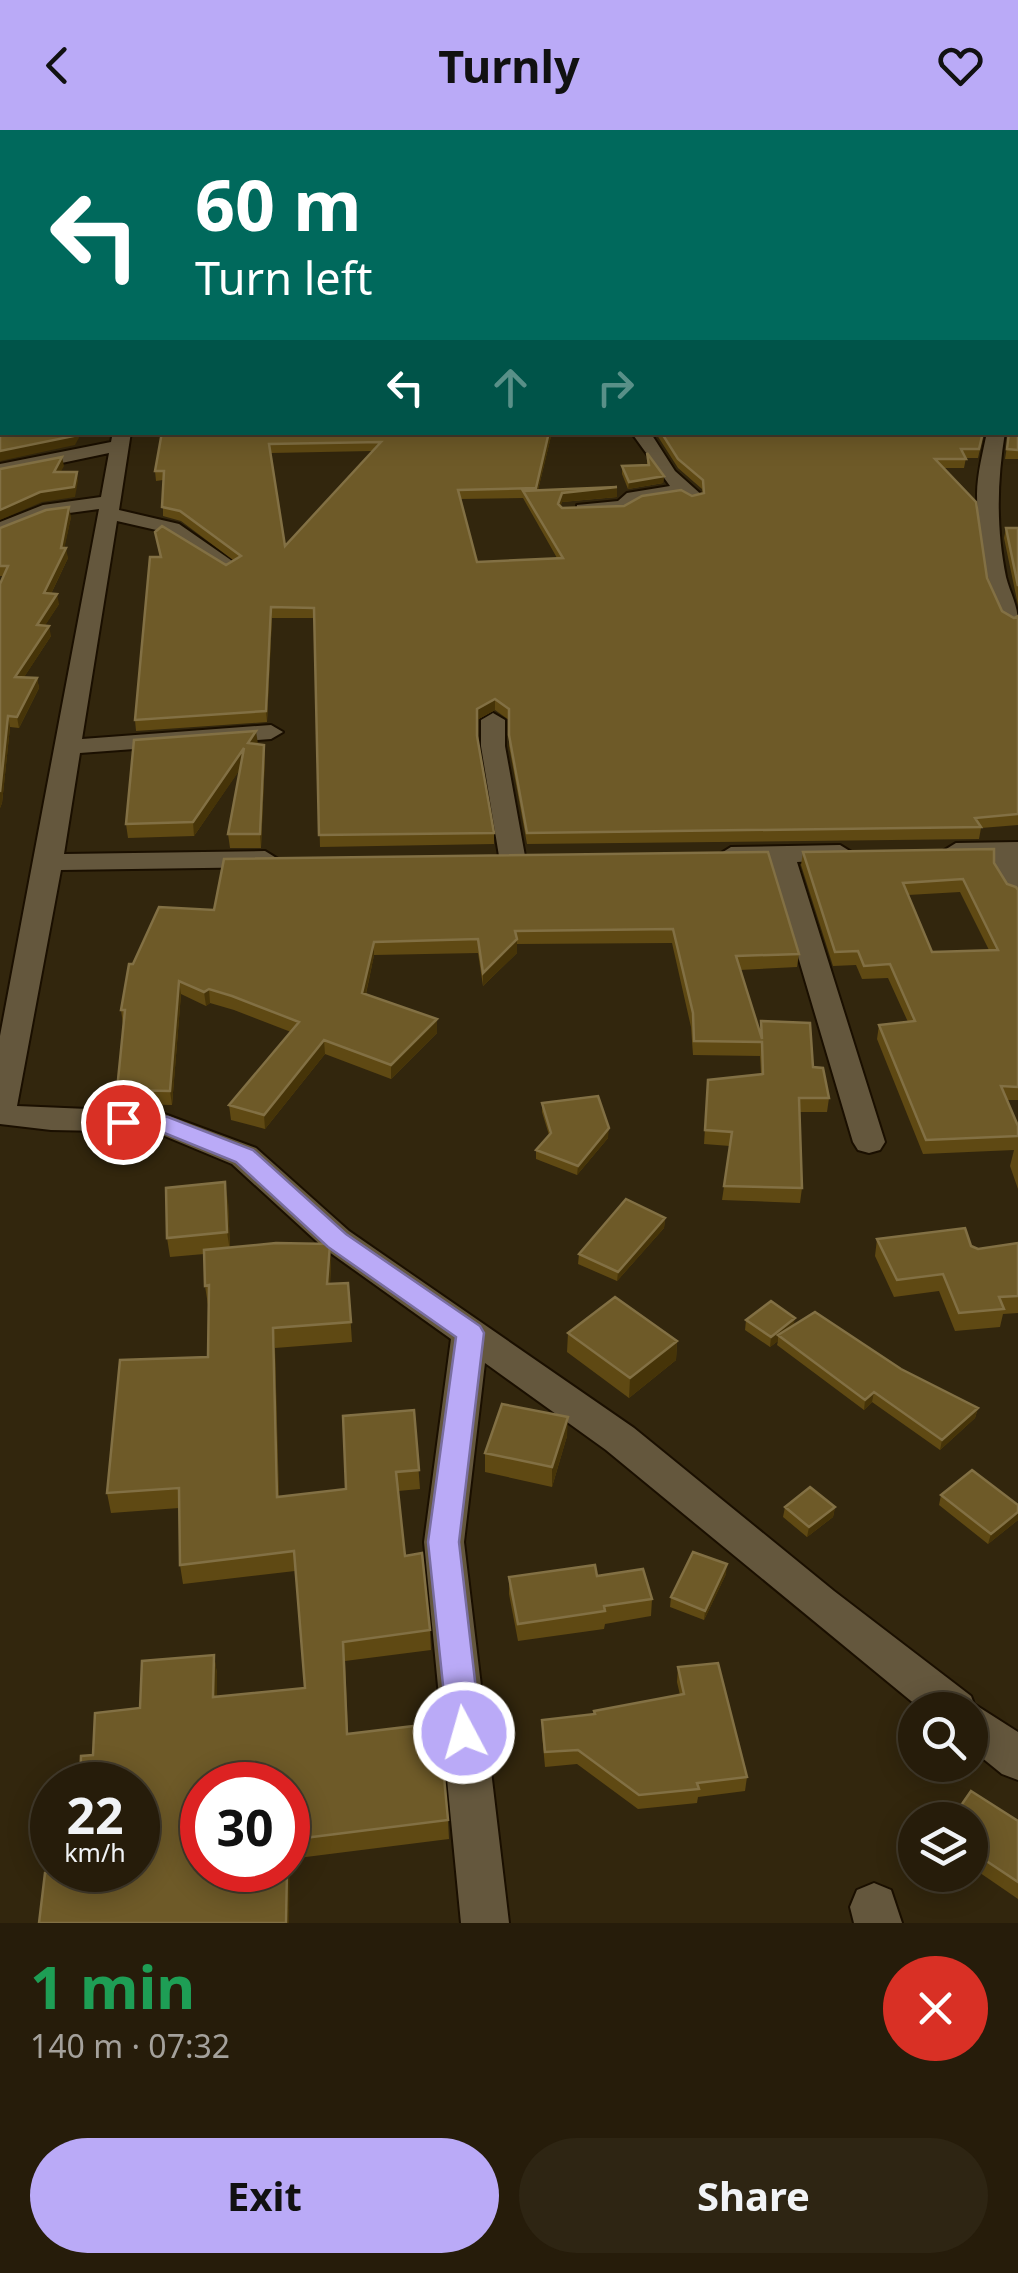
<!DOCTYPE html>
<meta charset="utf-8">
<style>
:root{--surface:#261c0a;--page:#2e2513;--text:#f1f3f6;--muted:#a4a19c;--line:#423a2b;--accent:#baaaf7}
body{margin:0;font-family:"Noto Sans",sans-serif;background:var(--page);color:var(--text);height:100vh;display:flex;flex-direction:column;font-size:38px;white-space:nowrap}
*{box-sizing:border-box;margin:0}
p{font-size:32px;color:var(--muted)}
.icon{flex:none;width:55px;height:55px;fill:none;stroke:currentColor;stroke-width:2;stroke-linecap:round;stroke-linejoin:round}
.map{position:relative;height:1793px;overflow:hidden}
.panel{display:flex;flex-direction:column;background:var(--surface);flex:1}
.panel>*{flex:none}
.guide{position:absolute;left:0px;top:0px;width:1020px;height:305px;box-shadow:0 5px 25px #0003,0 0 0 2px var(--line);background:#00695c;color:#fff;overflow:hidden}
.buttons{position:absolute;left:898px;top:1562px;display:grid;gap:20px}
.buttons a{display:grid;place-items:center;width:90px;height:90px;border-radius:50%;background:var(--surface);box-shadow:0 5px 25px #0003,0 0 0 2px var(--line);font-size:50px}
.speed{position:absolute;left:30px;top:1632px;display:flex;gap:20px;font-size:50px;font-weight:700;text-align:center}
.speed>*{display:grid;place-content:center;width:130px;height:130px;border-radius:50%;background:var(--surface);box-shadow:0 5px 25px #0003,0 0 0 2px var(--line);line-height:1}
.speed small{font-size:25px;font-weight:400}
.speed .limit{border:15px solid #d22;background:#fff;color:#111}
.pin{position:absolute;display:grid;place-items:center;width:85px;height:85px;color:#fff;margin:-42px;border:5px solid #fff;border-radius:50%;box-shadow:0 2px 10px #0007}
.me{position:absolute;width:110px;margin:-55px;rotate:354deg;stroke-linejoin:round;filter:drop-shadow(0 0 8px #0008)}
.turn{display:flex;align-items:center;gap:35px;height:210px;padding:0 30px;font-size:45px}
.turn .icon{width:130px;height:130px;stroke-width:2.5}
.turn b{display:block;font-size:70px;line-height:85px}
.lanes{display:flex;align-items:center;height:95px;padding:0 30px;background:#0003;justify-content:center;gap:50px;direction:ltr}
.lanes .off{opacity:.35}
.round{display:grid;place-items:center;flex:none;width:105px;height:105px;border-radius:52px;background:var(--page)}
.head{display:flex;align-items:center;justify-content:space-between;height:170px;padding:0 30px}
h1{font-size:60px;font-weight:700;line-height:75px;color:#1e9e55}
.primary-button{display:flex;gap:20px;margin-top:auto;padding:20px 30px}
.primary-button a{flex:1;height:115px;border-radius:60px;background:var(--accent);color:#111;font-size:40px;font-weight:700;line-height:115px;text-align:center}
.primary-button a+a{background:var(--page);color:var(--text)}
header{display:flex;justify-content:space-between;align-items:center;height:130px;padding:0 30px;background:var(--accent);color:#111;font-size:45px;font-weight:700}
.map>svg:first-child{display:block}
.lines{fill:none;stroke-linecap:round;stroke-linejoin:round}
.minor-casing{stroke:#1a0f00;stroke-width:4}
.minor{fill:#64573d;fill-rule:evenodd}
.wall{fill:#5f4913;fill-rule:evenodd}
.shaded-wall{fill:#463408}
.building{fill:#6e5a28;stroke:#827044;stroke-width:2.5;fill-rule:evenodd}
.route{fill:#baaaf7;stroke:#796ea1;stroke-width:2.5}
</style>
<header><svg class="icon" aria-label="back" viewBox="0 0 24 24"><path d="M15 5l-7 7 7 7"/></svg>Turnly<svg class="icon" aria-label="heart" viewBox="0 0 24 24"><path d="M12 20l-8-8c-3-5 5-10 8-4 3-6 11-1 8 4z"/></svg></header>
<div class="map">
<svg width="1018" height="1793" viewBox="0 0 1018 1793">
<rect width="100%" height="100%" fill="#32260d"/>
<g class="lines">
<g class="minor-casing">
<path id="minor" d="M113,302H131L119,380L179,394L238,435L228,441L221,439L165,402L117,391L82,609L271,595L283,602L271,609L80,623L64,724L265,721L278,729L265,737L61,740L17,976L159,982L256,1018L349,1101L634,1298L834,1461L971,1566L974,1574L1018,1602V1650L1002,1644L970,1618V1580H922L606,1320L485,1233L464,1412L509,1793H461L424,1412L451,1209L325,1119L232,1034L155,1002L51,1000L0,994V906L99,379L47,386L0,405V392L43,375L101,367L109,323L0,346V334L111,312Z
M631,302H650L675,341L703,366L693,372C651,358 621,392 577,383V375L618,371L627,363L670,356Z
M987,302H1005C997,352 996,397 1006,447C1010,463 1018,475 1018,493L1011,495C985,488 977,389 977,364C977,344 983,322 987,302Z
M493,583L505,590V616L525,726L512,734L499,726L481,616V590Z
M1018,712V767L1008,765L995,744V728L956,729L943,721L956,713Z
M840,715L853,723L849,729L797,732L885,1012L880,1020L869,1023L858,1020L853,1012L770,732L731,733L718,725L731,717Z
M874,1753L891,1760L902,1793H854L850,1777L857,1760Z"/>
</g>
<use href="#minor" class="minor"/>
</g>
<path class="wall" d="M1018,131V329H1005L1009,303L1018,302Z
M162,302H552L538,360L617,357V367L562,372L560,376L562,378L624,376L703,363L702,359L678,338L655,302H984L978,328H966L964,338H943L1002,481L1014,488L1018,486V695L981,698L979,709L527,714L509,616V590L495,580L477,590V606L494,703V714L320,717L314,488H272L267,592L136,601L135,590L160,427L155,402L226,435L233,430L181,391L163,386V350L156,351L155,341ZM372,321L285,416L271,323ZM523,368L557,428L477,432L460,369Z
M647,323L664,346L663,353L628,359L622,344V336L647,335Z
M71,387L64,418L68,428L51,464L59,474L45,495L51,506L24,547L37,548L39,558L19,598L10,597L2,673L0,678V454L3,446H0V398Z
M1006,398H1018V475L1004,408Z
M257,614L264,615L265,628L261,718H230L228,704L240,639L194,706L128,708L126,694Z
M768,722L799,824L797,837L740,840L760,902L761,891L813,937L829,968L827,982H800L802,1058L800,1073L722,1070L730,1016L704,1014L708,950L761,944L760,926L693,925L691,897L672,813L517,814V823L483,856L478,823L374,825L366,864L437,903L391,949L325,924L265,999L231,990L229,975L291,902L234,880L210,873L206,876L181,864L172,975L119,974L117,960L123,894L121,880L133,834L214,780Z
M803,722L994,733L1007,754L1018,760V970H1007L1018,996V1059L1010,1036L1014,1020L923,1024L877,909L879,895L908,892L888,848L862,849L856,835L833,836L801,735ZM960,762L989,820L932,822L908,765Z
M542,973L608,1008L577,1045L536,1029V1020L549,1005L542,982Z
M228,1071L230,1118L331,1133L330,1154L348,1153L352,1212L275,1218L279,1367L346,1359L414,1280L420,1359L398,1361L405,1426L430,1500L431,1520L345,1531L348,1604L448,1690L449,1709L290,1729L76,1740L93,1625L140,1578L214,1525L217,1544V1567L305,1558L295,1441L183,1454L180,1435L179,1378L111,1383L107,1363L208,1227L209,1175H208L205,1156L204,1124L170,1127L167,1108Z
M665,1088L664,1098L617,1151L578,1134L579,1124Z
M877,1109L971,1116L978,1119L1018,1113V1183L1003,1184L1000,1197L955,1201L939,1161L894,1167L875,1126Z
M746,1190L794,1196L901,1239L978,1278L975,1288L940,1320L872,1272L864,1280L777,1215L778,1211L770,1217L745,1200Z
M568,1203L677,1211L676,1230L629,1268L567,1222Z
M567,1306L552,1357L485,1342V1323Z
M941,1365L1018,1375V1390L988,1414L939,1375Z
M785,1377H835L833,1387L807,1407L783,1387Z
M726,1444L704,1490L670,1477L671,1467Z
M597,1446L652,1469L651,1486L605,1494L604,1499L518,1511L509,1464V1447Z
M678,1537L747,1647L745,1661L698,1667L697,1673L638,1679L577,1634L545,1637L542,1604V1590L594,1585L680,1565L677,1552Z
M970,1690L1018,1691V1769L970,1736Z"/>
<path class="shaded-wall" d="M76,302H82L75,315L0,331V321Z
M549,302H552L536,368V358Z
M62,327L64,336L56,351L54,342Z
M77,342L78,351L75,367L42,372L0,390V380Z
M664,346L663,353L628,359L629,352Z
M617,357V367L562,372L558,384V374L562,363Z
M69,377L71,387L63,425L66,418L68,428L46,474L44,463L61,418Z
M57,464L59,474L39,505L37,495Z
M271,477L272,488L267,592L266,581Z
M49,496L51,506L17,558L15,547Z
M37,548L39,558L19,598L17,587Z
M495,569V580L477,590V579Z
M8,586L10,597L2,673L0,678V662Z
M256,601L258,614L248,613Z
M264,615L265,628L261,718L260,704Z
M244,618L246,631L194,706L193,692Z
M517,809V823L483,856V843Z
M374,812V825L363,877L362,863Z
M179,851L181,864L172,975L170,961Z
M209,859L210,873L206,876L204,862Z
M437,889V903L391,949V935Z
M324,910L325,924L265,999L264,985Z
M609,998L608,1008L577,1045L578,1036Z
M225,1052L228,1071L230,1121L227,1102Z
M665,1088L664,1098L617,1151L618,1142Z
M330,1114L331,1133L329,1174L327,1154Z
M795,1188L793,1198L778,1205V1211L770,1217L771,1207Z
M273,1198L275,1218L279,1387L277,1367Z
M677,1211L676,1230L629,1268L630,1248Z
M874,1262L872,1272L864,1280L865,1270Z
M978,1278L975,1288L940,1320L942,1310Z
M568,1287L567,1306L552,1357V1337Z
M835,1377L833,1387L807,1407L809,1397Z
M1018,1382V1390L988,1414L991,1404Z
M727,1434L726,1444L704,1490L705,1481Z
M214,1525L217,1544V1587L213,1567Z
M288,1715L290,1729L289,1793H286Z"/>
<path class="building" d="M71,0H531V2H2V87H0V1Z
M582,0H625L623,2H578Z
M0,100H2V229L0,221Z
M1018,131V320L1007,319L1009,302H1018Z
M2,236V302H76L74,306L0,321V237Z
M162,302H549L536,358L458,360L477,432L563,428L523,361L617,357L562,363L558,374L562,378L624,376L642,366L681,360L692,366L704,363L703,350L678,329L661,302H983L979,319H961L966,329H935L976,372L987,448L1002,481L1014,488L1018,486V684L975,688L981,697L527,703L509,605V579L495,569L477,579V606L494,703L319,705L314,478L271,477L266,581L135,590L150,427H161L155,402L162,396L226,435L241,426L180,381L162,377L164,341H155ZM381,312L285,416L269,314Z
M647,323L664,346L629,352L622,336L649,335Z
M62,327L54,342H77L74,357L40,362L0,380V339Z
M69,377L61,418H66L44,463L57,464L37,495L49,496L15,547L37,548L17,587L8,586L0,662V454L8,436H0V398L46,380Z
M1006,398H1018V456Z
M256,601L248,613L264,615L260,704H228L244,618L193,692L126,694L134,610Z
M994,719V733L1007,754L1016,757L1018,760V957L1001,956L1018,996V1006L926,1010L879,895L915,891L890,834L864,836L858,821L835,822L803,722ZM963,749L998,820L932,822L903,753Z
M768,722L799,824L736,826L762,909L761,891L810,893L813,937L823,938L829,968H799L802,1058L724,1056L732,1002L705,1000L708,950L763,944L762,912L694,911L693,883L673,799L515,801L517,809L483,843L478,809L374,812L362,863L437,889L391,935L324,910L264,985L229,975L299,892L232,866L209,859L204,862L179,851L170,961L117,960L125,880H121L129,834H133L159,777L214,780L224,729Z
M598,966L609,998L578,1036L536,1020L551,1003L542,973Z
M225,1052L227,1102L167,1108L166,1058Z
M626,1069L665,1088L618,1142L579,1124Z
M965,1098L971,1116L978,1119L1018,1113V1166L999,1167L1004,1179L959,1183L943,1144L897,1150L877,1109Z
M276,1113L330,1114L327,1154L348,1153L351,1192L273,1198L277,1367L346,1359L343,1286L414,1280L419,1340L396,1342L405,1426L422,1423L430,1500L343,1512L347,1604L439,1593L448,1690L288,1710V1655H202V1740H287L286,1793H39L45,1743L76,1740H138V1655H80L81,1626L93,1625L95,1583L140,1578L142,1531L214,1525L213,1567L305,1558L294,1421L180,1435L179,1358L107,1363L120,1230L208,1227L209,1155L205,1156L204,1120Z
M615,1167L677,1211L630,1248L568,1203Z
M771,1171L795,1188L771,1207L746,1190Z
M815,1182L901,1239L978,1278L942,1310L874,1262L865,1270L778,1205Z
M502,1274L568,1287L552,1337L485,1323Z
M972,1340L1018,1375V1382L991,1404L941,1365Z
M810,1357L835,1377L809,1397L785,1377Z
M693,1422L727,1434L705,1481L671,1467Z
M595,1435L597,1446L643,1439L652,1469L604,1476L605,1481L518,1494L509,1447Z
M718,1533L747,1647L697,1653L699,1659L639,1665L578,1620L545,1622L542,1590L595,1584L594,1581L684,1564L678,1537Z
M971,1661L1018,1691V1752L970,1720V1690H951Z"/>
<path class="route" d="M123,984L168,987L253,1020L346,1104L480,1196L484,1203L459,1412L481,1603L476,1614L464,1618L453,1614L448,1603L428,1412L456,1207L328,1117L236,1032L157,1000L115,997L111,992Z"/>
</svg>
<div class="buttons">
<a><svg class="icon" aria-label="search" viewBox="0 0 24 24"><circle cx="10" cy="10" r="6"/><path d="M15 15l6 6"/></svg></a>
<a><svg class="icon" aria-label="layers" viewBox="0 0 24 24"><path d="M12 4l9 5-9 5-9-5zM3 14l9 5 9-5"/></svg></a>
</div>
<div class="speed"><div>22<small>km/h</small></div><div class="limit">30</div></div>
<div class="pin" style="left:123px;top:992px;background:#d93025"><svg class="icon" aria-label="arrive" viewBox="0 0 24 24"><path d="M6 21V4h12l-3 4 3 4H6"/></svg></div>
<svg class="me" style="left:464px;top:1603px" viewBox="-20 -20 40 40"><circle r="17" fill="#baaaf7" stroke="#fff" stroke-width="3"/><path d="M0-11L8 9 0 5-8 9z" fill="#fff"/></svg>
<div class="guide">
<div class="turn"><svg class="icon" aria-label="left" viewBox="0 0 24 24"><path d="M17 20v-9H6M10 6l-5 5 5 5"/></svg><div><b>60 m</b>Turn left</div></div>
<div class="lanes"><svg class="icon" aria-label="left" viewBox="0 0 24 24"><path d="M17 20v-9H6M10 6l-5 5 5 5"/></svg><svg class="icon off" aria-label="ahead" viewBox="0 0 24 24"><path d="M12 20V5M6 11l6-6 6 6"/></svg><svg class="icon off" aria-label="right" viewBox="0 0 24 24"><path d="M7 20v-9h11M14 6l5 5-5 5"/></svg></div>
</div>
</div>
<section class="panel">
<div class="head"><div><h1>1 min</h1><p>140 m · 07:32</p></div><a class="round" style="background:#d93025;color:#fff"><svg class="icon" aria-label="close" viewBox="0 0 24 24"><path d="M6 6l12 12M18 6L6 18"/></svg></a></div>
<div class="primary-button"><a>Exit</a><a>Share</a></div>
</section>
